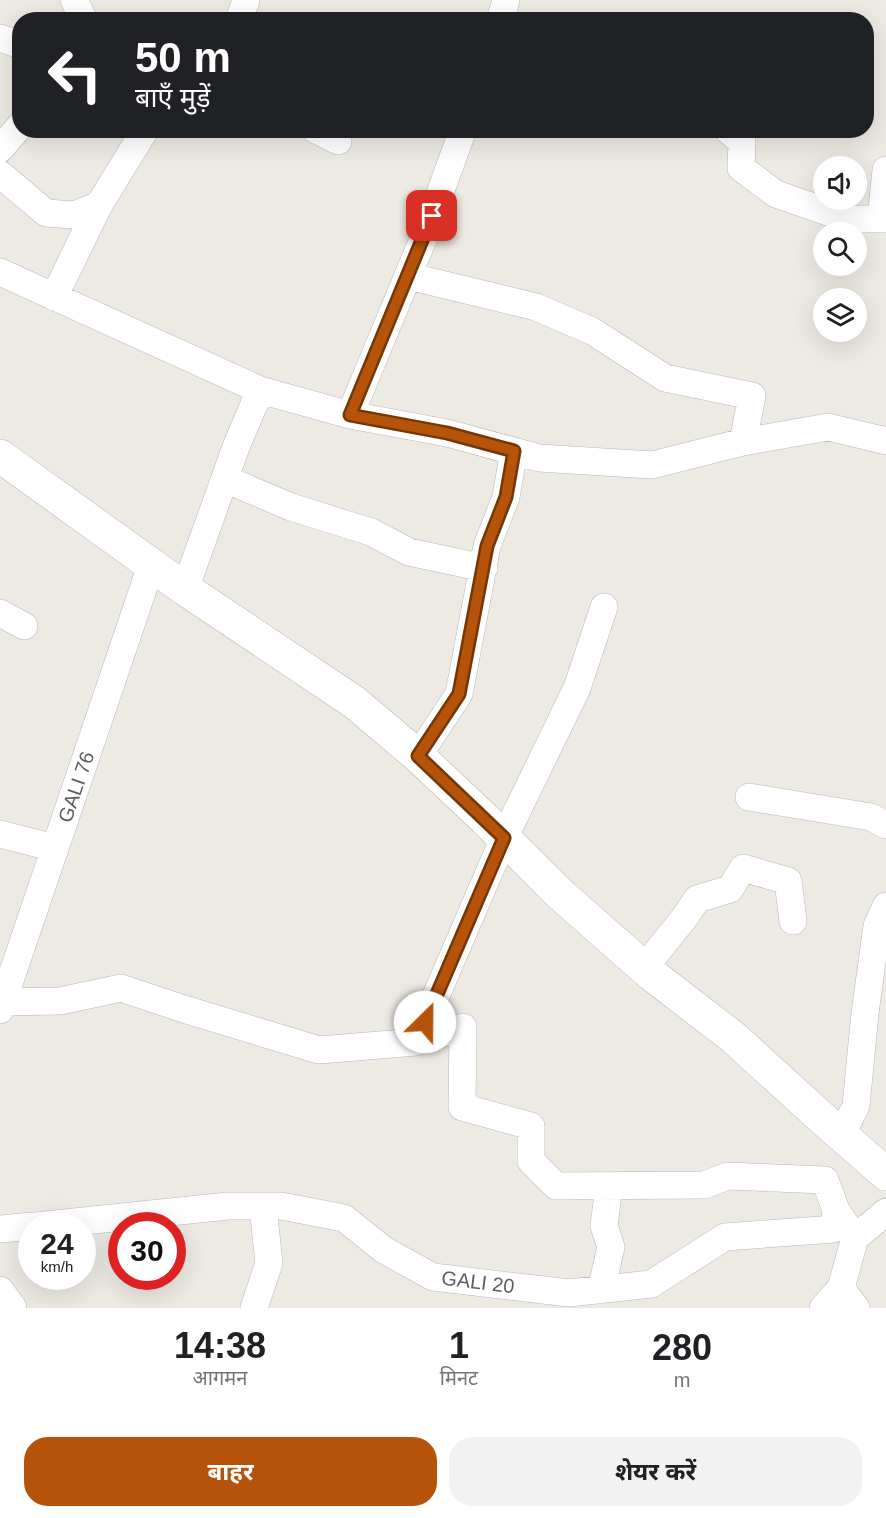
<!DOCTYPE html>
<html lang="hi">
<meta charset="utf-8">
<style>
:root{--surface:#fff;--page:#f2f2f2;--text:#202124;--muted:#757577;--accent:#b45309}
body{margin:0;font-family:Arial,"Noto Sans Devanagari",sans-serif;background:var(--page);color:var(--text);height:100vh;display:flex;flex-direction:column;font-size:22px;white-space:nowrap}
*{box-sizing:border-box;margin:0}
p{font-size:20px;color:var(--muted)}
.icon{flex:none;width:33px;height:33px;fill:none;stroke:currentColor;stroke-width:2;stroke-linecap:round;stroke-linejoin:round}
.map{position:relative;height:1308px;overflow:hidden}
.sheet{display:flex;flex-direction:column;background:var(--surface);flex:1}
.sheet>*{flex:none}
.hud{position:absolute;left:12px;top:12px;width:862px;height:126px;border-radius:24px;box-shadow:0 6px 24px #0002;background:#202124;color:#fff;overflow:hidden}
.tools{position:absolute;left:813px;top:156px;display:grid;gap:12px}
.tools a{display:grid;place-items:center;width:54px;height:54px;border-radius:50%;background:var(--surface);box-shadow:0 6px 24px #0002;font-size:30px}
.speed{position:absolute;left:18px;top:1212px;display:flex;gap:12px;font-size:30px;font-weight:700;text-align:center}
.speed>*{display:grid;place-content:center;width:78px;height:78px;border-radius:50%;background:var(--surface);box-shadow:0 6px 24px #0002;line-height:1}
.speed small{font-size:15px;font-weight:400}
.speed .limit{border:9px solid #d22;background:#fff;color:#111}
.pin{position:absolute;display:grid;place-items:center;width:51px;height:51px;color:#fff;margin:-26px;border-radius:12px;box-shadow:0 3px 9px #0006}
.me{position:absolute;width:66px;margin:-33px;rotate:23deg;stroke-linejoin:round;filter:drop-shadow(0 0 4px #0008)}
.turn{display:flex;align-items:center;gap:21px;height:126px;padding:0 24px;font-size:27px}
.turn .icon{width:78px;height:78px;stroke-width:2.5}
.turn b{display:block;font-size:42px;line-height:51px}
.eta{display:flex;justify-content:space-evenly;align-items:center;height:102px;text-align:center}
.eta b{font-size:36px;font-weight:700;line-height:42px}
.cta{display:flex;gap:12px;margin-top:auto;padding:12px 24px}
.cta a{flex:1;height:69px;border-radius:24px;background:var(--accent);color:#fff;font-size:24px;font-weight:700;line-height:69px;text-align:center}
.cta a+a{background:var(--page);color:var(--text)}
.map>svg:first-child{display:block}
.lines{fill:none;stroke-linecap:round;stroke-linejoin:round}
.street-casing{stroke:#b5b7bc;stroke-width:28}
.secondary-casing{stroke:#b4b6bb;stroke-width:34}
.street{stroke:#fff;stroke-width:27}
.secondary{stroke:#fff;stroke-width:33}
.route-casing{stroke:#753606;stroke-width:15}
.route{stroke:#b45309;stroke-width:10}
.labels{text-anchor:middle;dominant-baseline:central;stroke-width:5;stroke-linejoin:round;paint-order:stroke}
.street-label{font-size:20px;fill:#5b5d62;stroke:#fff}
</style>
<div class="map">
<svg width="886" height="1308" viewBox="0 0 886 1308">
<rect width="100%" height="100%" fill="#eceae2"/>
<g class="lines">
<g class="street-casing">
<path id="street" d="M74,0L84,20
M239,20L246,0
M500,20L506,0
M0,38L20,45
M316,130L338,141
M728,130L742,142L741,168L776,194L848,219H881
M0,149L20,126
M886,170L881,219H886
M0,174L46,213L74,215L99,205L145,130
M0,272L260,390L350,415L447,433L539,458L652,465L743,442L828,427L886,441
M408,276L536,307L592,331L665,378L752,396L743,442
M54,297L99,205
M350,415L424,237L463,130
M225,479L291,507L371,532L409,552L484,568
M185,589L236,447L260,390
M0,613L24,626
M418,756L459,694L487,546L506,497L514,451
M749,797L871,817L886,825
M0,834L55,848
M644,968L685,917L697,899L730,889L743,868L788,881L793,921
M3,1002L60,1001L121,988L187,1010L319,1050L416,1042L463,1027L462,1107L531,1126V1161L556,1186L704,1185L728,1176L825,1180L836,1210L855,1238
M0,1010L152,563
M416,1042L504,838L577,688L604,607
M841,1135L856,1106L865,1013L877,926L886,906
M36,1226L228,1206H281L344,1218L384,1250L433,1277L569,1293L651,1284L725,1237L834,1229L836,1210
M0,1229L32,1226
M841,1288L856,1308
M0,1290L13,1308
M601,1290L611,1247L604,1226L609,1186
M254,1308L269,1263L263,1207
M823,1308L841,1288L855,1238L886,1212"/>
</g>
<g class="secondary-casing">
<path id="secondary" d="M0,456L185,589L354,702L418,756L484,818L559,893L651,974L734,1038L824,1120L886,1174"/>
</g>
<use href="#street" class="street"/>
<use href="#secondary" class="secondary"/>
</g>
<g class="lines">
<g class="route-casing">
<path id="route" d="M425,1022L504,838L418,756L459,694L487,546L506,497L514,451L447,433L350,415L432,216"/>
</g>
<use href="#route" class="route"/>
</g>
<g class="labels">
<g class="street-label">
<text transform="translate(76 787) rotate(-71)">GALI 76</text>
<text transform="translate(478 1282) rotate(7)">GALI 20</text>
</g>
</g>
</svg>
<div class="tools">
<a><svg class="icon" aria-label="sound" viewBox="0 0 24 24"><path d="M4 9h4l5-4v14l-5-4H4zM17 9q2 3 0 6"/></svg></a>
<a><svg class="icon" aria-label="search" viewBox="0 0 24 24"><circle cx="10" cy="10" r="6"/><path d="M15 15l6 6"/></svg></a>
<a><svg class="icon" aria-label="layers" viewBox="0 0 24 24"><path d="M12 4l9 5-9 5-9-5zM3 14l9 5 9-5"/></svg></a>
</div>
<div class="speed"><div>24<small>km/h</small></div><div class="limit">30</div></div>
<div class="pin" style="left:432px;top:216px;background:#d93025"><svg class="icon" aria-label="arrive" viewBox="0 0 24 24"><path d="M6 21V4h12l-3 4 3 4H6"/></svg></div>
<svg class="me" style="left:425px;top:1022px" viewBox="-20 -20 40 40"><circle r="19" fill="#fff"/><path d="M0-13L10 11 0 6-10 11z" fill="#b45309"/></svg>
<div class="hud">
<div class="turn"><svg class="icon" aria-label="left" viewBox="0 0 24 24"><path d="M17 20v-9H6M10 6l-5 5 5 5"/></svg><div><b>50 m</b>बाएँ मुड़ें</div></div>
</div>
</div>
<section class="sheet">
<div class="eta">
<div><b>14:38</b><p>आगमन</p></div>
<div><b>1</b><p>मिनट</p></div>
<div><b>280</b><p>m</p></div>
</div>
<div class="cta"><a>बाहर</a><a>शेयर करें</a></div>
</section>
